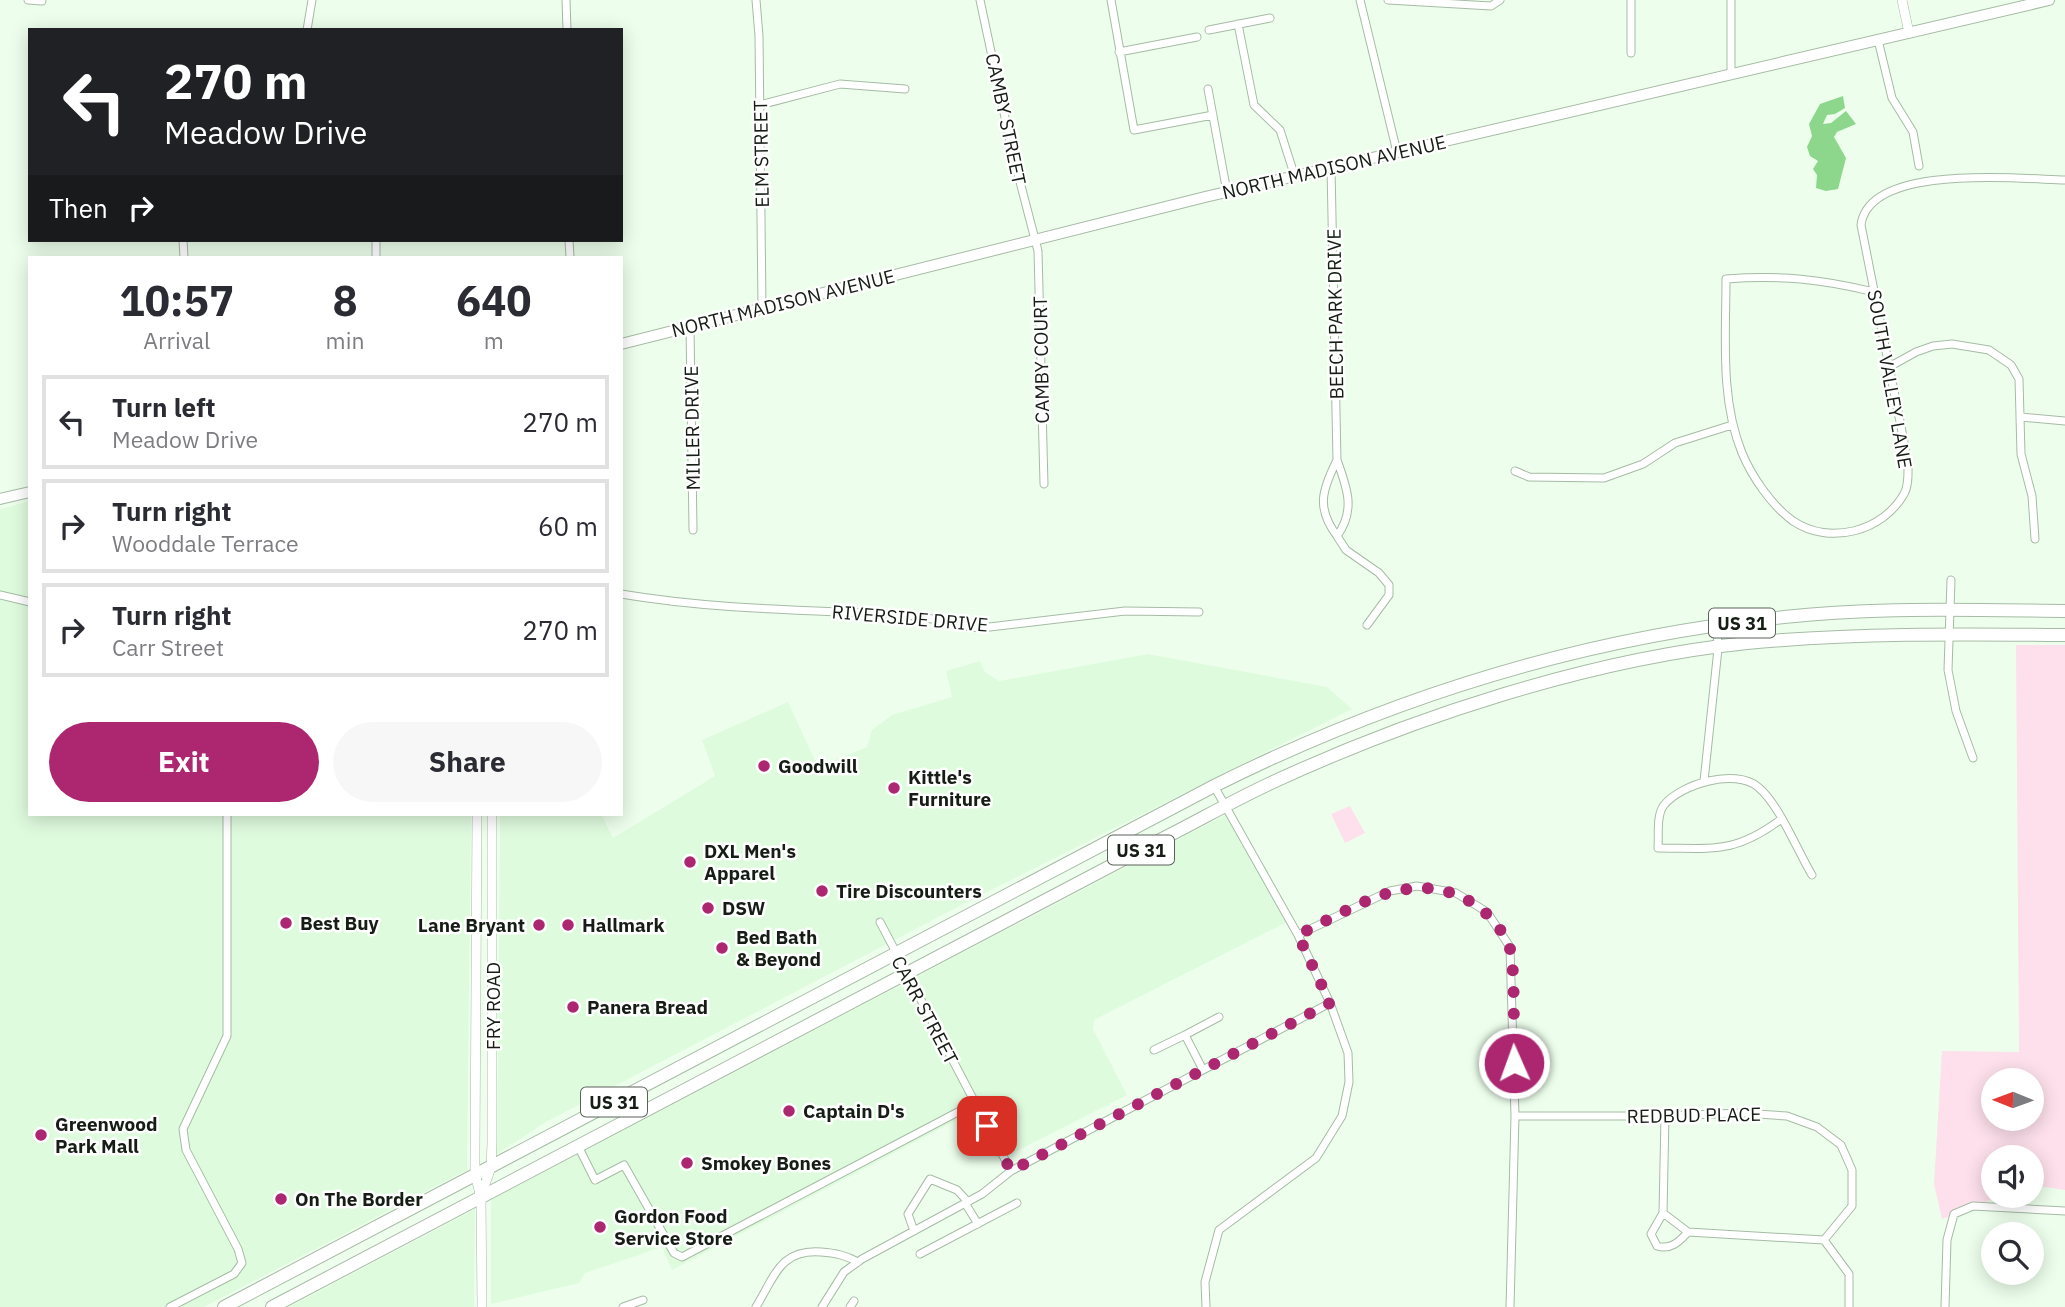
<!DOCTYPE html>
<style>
:root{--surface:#fff;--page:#f7f7f7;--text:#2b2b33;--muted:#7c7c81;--line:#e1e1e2;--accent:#ac276f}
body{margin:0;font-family:"IBM Plex Sans",sans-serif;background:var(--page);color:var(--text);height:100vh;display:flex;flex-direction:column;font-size:26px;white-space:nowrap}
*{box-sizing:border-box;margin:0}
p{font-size:23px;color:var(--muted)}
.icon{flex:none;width:38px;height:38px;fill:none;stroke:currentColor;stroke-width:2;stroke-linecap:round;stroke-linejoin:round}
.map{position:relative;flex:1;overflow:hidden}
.sheet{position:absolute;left:28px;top:256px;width:595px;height:560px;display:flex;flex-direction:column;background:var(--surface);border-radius:0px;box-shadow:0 4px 18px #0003}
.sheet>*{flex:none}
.banner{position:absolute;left:28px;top:28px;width:595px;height:214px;border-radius:0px;box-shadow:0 4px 18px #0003;background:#202124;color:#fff;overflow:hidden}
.needle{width:46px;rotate:271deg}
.tools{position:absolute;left:1981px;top:1068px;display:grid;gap:14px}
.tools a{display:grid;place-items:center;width:63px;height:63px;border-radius:50%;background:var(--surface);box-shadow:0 4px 18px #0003;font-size:35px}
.pin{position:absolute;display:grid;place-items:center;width:60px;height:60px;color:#fff;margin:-30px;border-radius:14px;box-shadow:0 4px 10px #0006}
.me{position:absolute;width:77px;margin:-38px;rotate:358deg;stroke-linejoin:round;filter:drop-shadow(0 0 5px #0008)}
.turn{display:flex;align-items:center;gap:24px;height:147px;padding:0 21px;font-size:32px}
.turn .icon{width:91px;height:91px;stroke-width:2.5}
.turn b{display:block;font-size:49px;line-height:60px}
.then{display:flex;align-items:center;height:66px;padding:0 21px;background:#0003;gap:14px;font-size:26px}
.eta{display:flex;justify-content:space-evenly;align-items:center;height:119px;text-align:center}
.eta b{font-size:42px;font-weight:800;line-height:49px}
.action{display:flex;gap:14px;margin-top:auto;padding:14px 21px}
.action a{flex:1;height:80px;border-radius:42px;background:var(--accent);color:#fff;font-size:28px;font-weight:800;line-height:80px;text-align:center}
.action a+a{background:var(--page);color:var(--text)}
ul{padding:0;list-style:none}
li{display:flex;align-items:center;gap:21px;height:94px;margin:0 14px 10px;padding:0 7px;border:4px solid var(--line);border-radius:0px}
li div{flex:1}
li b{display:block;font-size:26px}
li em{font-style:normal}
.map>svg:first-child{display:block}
.built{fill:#dffbde}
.green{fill:#fde0eb;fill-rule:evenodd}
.water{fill:#8dd78c}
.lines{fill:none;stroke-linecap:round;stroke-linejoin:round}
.minor-casing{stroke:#a6bba5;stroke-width:9}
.tertiary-casing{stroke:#a6bba5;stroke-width:10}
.secondary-casing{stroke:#a6bba5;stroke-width:12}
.primary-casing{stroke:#a6bba5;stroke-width:14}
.minor{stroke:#fff;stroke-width:7}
.tertiary{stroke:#fff;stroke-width:9}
.secondary{stroke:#fff;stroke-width:10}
.primary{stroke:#fff;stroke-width:12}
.route{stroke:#ac276f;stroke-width:12;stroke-dasharray:0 21.6}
.poi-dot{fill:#ac276f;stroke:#fff;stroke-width:2.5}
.labels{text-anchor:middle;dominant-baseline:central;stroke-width:5;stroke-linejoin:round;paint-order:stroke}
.shield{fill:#fff;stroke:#5b615b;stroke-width:2}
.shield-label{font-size:18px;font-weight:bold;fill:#151d15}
.street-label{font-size:19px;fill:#151d15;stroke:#fff}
.poi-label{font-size:19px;font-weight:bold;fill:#151d15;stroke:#fff;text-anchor:start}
</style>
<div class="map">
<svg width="2065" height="1307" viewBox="0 0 2065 1307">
<rect width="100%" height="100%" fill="#edffec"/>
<path class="built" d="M30,501V814H471L467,1170L204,1307H0V509Z
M1148,654L1327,687L1352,709L975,898L546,1122L497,1154L500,814H601L613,838L715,776L702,740L788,702L818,767L867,747L872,730L892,715L952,697L946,671L980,661L985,672L999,681Z
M1225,815L1287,922L1094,1020L1093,1029L1127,1095L1011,1154L995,1157L970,1113L672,1270L662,1247L585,1273L579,1283L491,1304V1200Z
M475,1209L474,1307H289Z"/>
<path class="green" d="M2016,645H2065V1190L2032,1185V1157H1993L1994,1195L1991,1200L1942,1219L1934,1184L1942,1051L2019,1052ZM1993,1080H2032V1118H1993Z
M1350,806L1365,833L1345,843L1331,814Z"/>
<path class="water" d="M1843,96L1845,108L1835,114L1827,115L1823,124L1831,123L1846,111L1856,124L1837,132L1834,137L1846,158L1838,189L1826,191L1816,188L1817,175L1813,169L1818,161L1810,156L1807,147L1812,136L1809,124L1820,104Z"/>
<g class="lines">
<g class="minor-casing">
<path id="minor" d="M28,0L42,1
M566,0L567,30
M756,0L759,36L762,309
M980,0L1013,155L1038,251L1044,484
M1111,0L1134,130L1213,115
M1360,0L1397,152
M1388,0L1491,6L1500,0
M1631,0V53
M1731,0V73
M1238,24L1254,105L1280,130L1295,177
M307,30L312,0
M1209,30L1270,18
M1878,40L1892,98L1913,132L1919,166
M1119,52L1197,37
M1208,89L1227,192
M760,105L840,84L905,89
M1331,168L1337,460
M183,240L184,257
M376,240V257
M569,240L570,257
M1874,292C1821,279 1781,275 1726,279C1726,336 1720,399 1742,453C1752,477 1772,506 1793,521C1830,546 1883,531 1904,494C1909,485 1908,472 1908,462L1861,225C1869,163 2020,179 2065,180
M690,326L693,530
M1889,367L1916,352L1933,346L1952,344L1989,350L2011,365L2019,379L2021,454L2032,496L2035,539
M2021,417L2065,421
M1337,460C1347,488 1356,510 1337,536C1316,508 1322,490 1337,460Z
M1515,471L1529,477L1604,478L1643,464L1675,443L1732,425
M1337,536L1346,550L1379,573L1389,585V595L1367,625
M1951,580L1948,670L1956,711L1973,758
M621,594C716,610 811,610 906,615C932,617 955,626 981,628L1125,611L1199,612
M0,595L30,602
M1704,781L1718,649L1717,626
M1780,820C1734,854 1713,848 1658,848C1659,836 1656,815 1664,805C1681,784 1735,768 1758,787C1779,804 1797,850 1812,875
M880,922L1011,1171
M1298,935L1390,891L1417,886L1456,893L1487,912L1510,947L1515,1116L1510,1307
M1154,1050L1185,1035
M1203,1070L1185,1035L1219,1017
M1515,1116H1665L1742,1113L1787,1116L1817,1127L1841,1145L1852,1170V1206L1824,1240
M1665,1116L1663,1213L1688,1232L1824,1240L1849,1274V1307
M578,1146L595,1180L624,1165L674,1253L682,1257L975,1103
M965,1203L978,1224
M1663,1213L1651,1234L1657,1246C1671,1250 1679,1242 1688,1232
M914,1231L908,1214L930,1179L957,1190L968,1202
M920,1254L1017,1203
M170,1307L234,1274L242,1263L238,1249L186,1150L183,1129L227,1036V814
M623,1307L643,1300
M756,1307C775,1276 780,1249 821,1252C835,1253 845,1255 858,1262
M822,1307L844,1272L862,1259L982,1194L1011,1171L1330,1003
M850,1307L854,1301
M1206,1307L1205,1282L1219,1230L1316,1158L1342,1116L1349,1082L1348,1053L1330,1003L1298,935L1214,786
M1945,1307L1947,1240L1954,1214L1973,1206L2065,1211"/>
</g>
<g class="tertiary-casing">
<path id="tertiary" d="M1902,0L1909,33
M477,814L475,1151V1174L481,1198L482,1307
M481,1196L491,1167L492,1143V814"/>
</g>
<g class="secondary-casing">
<path id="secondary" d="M621,344L1205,197L2049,0
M0,499L30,492"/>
</g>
<g class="primary-casing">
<path id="primary" d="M224,1307L1214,786C1396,695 1592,635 1795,616C1884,607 1976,610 2065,611
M272,1307L1162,839C1198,821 1234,800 1271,783C1413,717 1591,659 1747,643C1853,633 1959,634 2065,635"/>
</g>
<use href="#minor" class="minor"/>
<use href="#tertiary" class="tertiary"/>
<use href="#secondary" class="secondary"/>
<use href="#primary" class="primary"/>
</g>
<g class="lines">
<path class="route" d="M987,1126L1011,1171L1330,1003L1298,935C1354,908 1410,866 1471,902C1487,912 1502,928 1509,946C1516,962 1513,1040 1514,1063"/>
</g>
<g class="poi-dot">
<circle cx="764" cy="766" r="7"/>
<circle cx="894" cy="788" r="7"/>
<circle cx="690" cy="862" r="7"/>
<circle cx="822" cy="891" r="7"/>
<circle cx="708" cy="908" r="7"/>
<circle cx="286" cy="923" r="7"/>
<circle cx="539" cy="925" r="7"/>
<circle cx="568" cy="925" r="7"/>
<circle cx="722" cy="948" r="7"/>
<circle cx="573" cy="1007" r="7"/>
<circle cx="789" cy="1111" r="7"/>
<circle cx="41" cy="1135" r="7"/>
<circle cx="687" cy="1163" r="7"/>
<circle cx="281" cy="1199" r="7"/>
<circle cx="600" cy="1227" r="7"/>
</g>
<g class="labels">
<g class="shield">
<rect x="1709" y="608.5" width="66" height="29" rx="5"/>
<rect x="1108" y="835.5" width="66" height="29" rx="5"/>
<rect x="581" y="1087.5" width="66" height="29" rx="5"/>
</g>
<g class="shield-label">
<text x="1742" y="623">US 31</text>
<text x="1141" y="850">US 31</text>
<text x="614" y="1102">US 31</text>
</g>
<g class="street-label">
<text transform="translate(1006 119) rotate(78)">CAMBY STREET</text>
<text transform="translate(761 154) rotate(-91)">ELM STREET</text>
<text transform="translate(1334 167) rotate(-13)">NORTH MADISON AVENUE</text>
<text transform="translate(783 303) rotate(-14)">NORTH MADISON AVENUE</text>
<text transform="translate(1335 314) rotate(-91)">BEECH PARK DRIVE</text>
<text transform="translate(1041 360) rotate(-91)">CAMBY COURT</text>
<text transform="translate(1890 379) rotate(80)">SOUTH VALLEY LANE</text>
<text transform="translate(692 428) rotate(-91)">MILLER DRIVE</text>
<text transform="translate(910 618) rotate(5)">RIVERSIDE DRIVE</text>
<text transform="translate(493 1006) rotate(-90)">FRY ROAD</text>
<text transform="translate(925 1010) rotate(62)">CARR STREET</text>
<text transform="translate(1694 1115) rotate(-1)">REDBUD PLACE</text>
</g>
<g class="poi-label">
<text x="778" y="766">Goodwill</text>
<text x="908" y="777">Kittle's<tspan x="908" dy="22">Furniture</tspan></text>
<text x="704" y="851">DXL Men's<tspan x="704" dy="22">Apparel</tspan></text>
<text x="836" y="891">Tire Discounters</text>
<text x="722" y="908">DSW</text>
<text x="300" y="923">Best Buy</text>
<text x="525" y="925" text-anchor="end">Lane Bryant</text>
<text x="582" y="925">Hallmark</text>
<text x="736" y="937">Bed Bath<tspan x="736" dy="22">&amp; Beyond</tspan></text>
<text x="587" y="1007">Panera Bread</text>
<text x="803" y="1111">Captain D's</text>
<text x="55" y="1124">Greenwood<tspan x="55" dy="22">Park Mall</tspan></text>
<text x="701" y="1163">Smokey Bones</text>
<text x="295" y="1199">On The Border</text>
<text x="614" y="1216">Gordon Food<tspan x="614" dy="22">Service Store</tspan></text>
</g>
</g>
</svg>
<div class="tools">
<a><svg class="needle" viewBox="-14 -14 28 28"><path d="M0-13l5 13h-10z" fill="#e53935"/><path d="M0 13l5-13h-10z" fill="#7c7c81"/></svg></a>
<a><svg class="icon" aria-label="sound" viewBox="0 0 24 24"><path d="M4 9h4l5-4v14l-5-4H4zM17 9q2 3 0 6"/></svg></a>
<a><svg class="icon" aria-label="search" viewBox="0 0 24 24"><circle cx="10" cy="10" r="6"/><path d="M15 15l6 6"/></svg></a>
</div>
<div class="pin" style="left:987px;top:1126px;background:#d93025"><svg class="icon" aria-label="arrive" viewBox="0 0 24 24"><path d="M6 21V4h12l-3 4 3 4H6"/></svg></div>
<svg class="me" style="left:1514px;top:1063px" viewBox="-20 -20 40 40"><circle r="17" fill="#ac276f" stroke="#fff" stroke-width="3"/><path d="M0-11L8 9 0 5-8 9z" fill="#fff"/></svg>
<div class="banner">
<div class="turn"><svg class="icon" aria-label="left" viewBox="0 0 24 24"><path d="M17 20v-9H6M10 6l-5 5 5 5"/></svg><div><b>270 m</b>Meadow Drive</div></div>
<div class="then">Then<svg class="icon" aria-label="right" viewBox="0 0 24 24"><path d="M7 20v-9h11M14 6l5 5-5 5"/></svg></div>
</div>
<section class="sheet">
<div class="eta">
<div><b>10:57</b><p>Arrival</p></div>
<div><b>8</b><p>min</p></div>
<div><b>640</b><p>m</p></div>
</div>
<ul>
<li><svg class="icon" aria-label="left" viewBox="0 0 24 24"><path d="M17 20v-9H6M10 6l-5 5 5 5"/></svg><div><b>Turn left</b><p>Meadow Drive</p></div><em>270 m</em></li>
<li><svg class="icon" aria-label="right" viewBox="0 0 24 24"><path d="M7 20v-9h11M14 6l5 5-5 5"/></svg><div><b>Turn right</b><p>Wooddale Terrace</p></div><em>60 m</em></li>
<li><svg class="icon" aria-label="right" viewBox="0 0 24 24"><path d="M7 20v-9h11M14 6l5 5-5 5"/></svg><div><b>Turn right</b><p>Carr Street</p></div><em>270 m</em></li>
</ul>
<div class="action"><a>Exit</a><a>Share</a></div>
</section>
</div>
